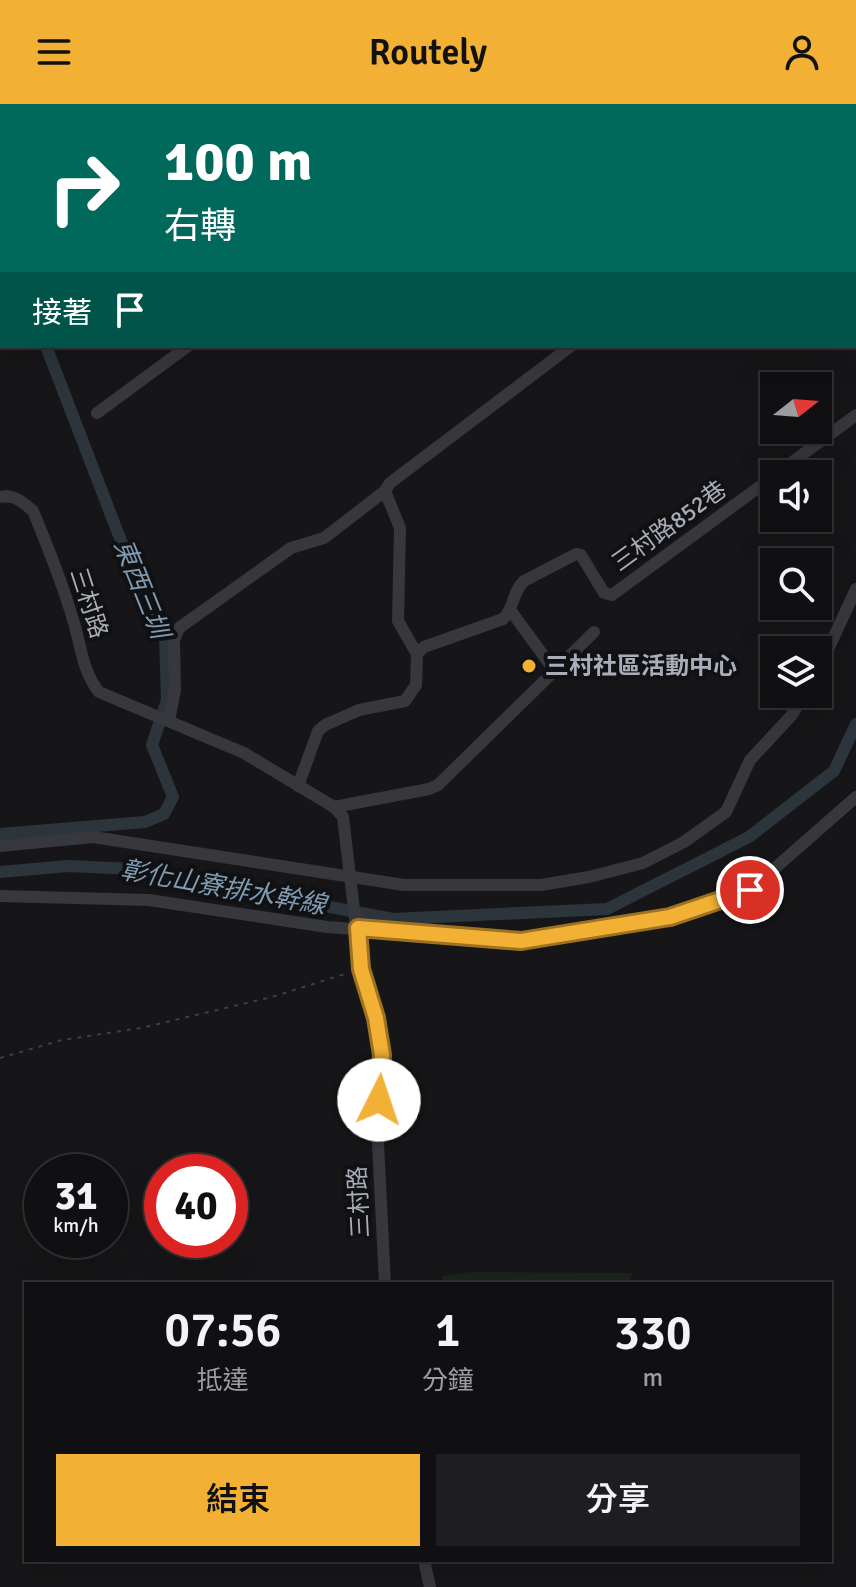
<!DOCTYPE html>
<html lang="zh-TW">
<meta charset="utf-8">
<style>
:root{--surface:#101012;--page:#1e1e20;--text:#f1f3f6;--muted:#9c9d9f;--line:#303032;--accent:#f2b134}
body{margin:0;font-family:Signika,"Noto Sans TC",sans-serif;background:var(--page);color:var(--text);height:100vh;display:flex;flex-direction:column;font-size:30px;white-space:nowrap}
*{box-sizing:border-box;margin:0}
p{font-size:26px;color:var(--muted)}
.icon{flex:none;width:44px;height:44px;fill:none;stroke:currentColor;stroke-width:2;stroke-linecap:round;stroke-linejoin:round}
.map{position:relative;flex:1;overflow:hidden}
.details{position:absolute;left:24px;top:1178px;width:808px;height:280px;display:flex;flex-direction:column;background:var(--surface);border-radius:0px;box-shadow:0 8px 32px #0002,0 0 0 2px var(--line)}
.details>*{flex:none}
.hud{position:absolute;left:0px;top:0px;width:856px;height:244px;box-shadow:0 8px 32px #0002,0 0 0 2px var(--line);background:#00695c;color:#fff;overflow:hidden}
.needle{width:52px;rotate:73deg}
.tools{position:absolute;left:760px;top:268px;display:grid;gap:16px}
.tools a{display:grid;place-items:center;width:72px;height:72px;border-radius:0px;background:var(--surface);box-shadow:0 8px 32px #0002,0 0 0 2px var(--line);font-size:40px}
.speed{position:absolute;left:24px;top:1050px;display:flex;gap:16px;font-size:40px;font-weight:700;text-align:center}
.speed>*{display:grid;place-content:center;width:104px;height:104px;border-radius:50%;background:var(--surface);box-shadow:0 8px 32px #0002,0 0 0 2px var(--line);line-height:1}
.speed small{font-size:20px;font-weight:400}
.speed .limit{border:12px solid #d22;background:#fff;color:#111}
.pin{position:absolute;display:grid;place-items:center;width:68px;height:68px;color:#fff;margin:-34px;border:4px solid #fff;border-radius:50%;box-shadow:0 2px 8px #0007}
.me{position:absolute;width:88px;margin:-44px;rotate:4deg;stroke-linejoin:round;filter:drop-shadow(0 0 6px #0008)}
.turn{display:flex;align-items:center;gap:28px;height:168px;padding:0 32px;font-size:36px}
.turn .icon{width:104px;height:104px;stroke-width:2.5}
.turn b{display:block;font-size:56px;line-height:68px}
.then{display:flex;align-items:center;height:76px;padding:0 32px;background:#0003;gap:16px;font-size:30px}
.eta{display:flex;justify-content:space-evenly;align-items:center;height:136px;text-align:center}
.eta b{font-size:48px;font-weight:600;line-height:56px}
.primary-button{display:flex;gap:16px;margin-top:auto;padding:16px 32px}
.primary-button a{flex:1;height:92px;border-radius:0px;background:var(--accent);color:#111;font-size:32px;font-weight:600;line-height:92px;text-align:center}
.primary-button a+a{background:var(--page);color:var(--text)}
header{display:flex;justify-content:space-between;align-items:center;height:104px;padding:0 32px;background:var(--accent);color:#111;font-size:36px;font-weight:600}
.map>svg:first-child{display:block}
.green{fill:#1c231d}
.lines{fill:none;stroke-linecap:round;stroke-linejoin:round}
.canal{stroke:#2c353c;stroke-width:12}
.path{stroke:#3d3f44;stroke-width:2;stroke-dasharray:4 6;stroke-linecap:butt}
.minor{stroke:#37383d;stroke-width:12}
.major{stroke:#53555c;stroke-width:16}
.route-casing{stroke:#9d7322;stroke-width:20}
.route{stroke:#f2b134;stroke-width:14}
.poi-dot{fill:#f2b134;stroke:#111113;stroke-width:3}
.labels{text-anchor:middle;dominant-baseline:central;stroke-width:8;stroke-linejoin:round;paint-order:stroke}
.street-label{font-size:24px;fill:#a8adb8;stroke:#111113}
.poi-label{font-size:24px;font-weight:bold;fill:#a8adb8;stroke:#111113;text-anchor:start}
.water-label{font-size:26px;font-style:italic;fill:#7f9bb3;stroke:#111113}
</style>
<header><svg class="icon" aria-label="menu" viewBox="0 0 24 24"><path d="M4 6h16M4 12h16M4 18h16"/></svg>Routely<svg class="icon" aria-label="person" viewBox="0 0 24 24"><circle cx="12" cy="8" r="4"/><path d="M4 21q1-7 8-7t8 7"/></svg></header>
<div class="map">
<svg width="856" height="1483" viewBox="0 0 856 1483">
<rect width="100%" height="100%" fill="#161618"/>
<path class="green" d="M471,1168L633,1169L628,1180H442L443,1172Z"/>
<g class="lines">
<path class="canal" d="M0,118L2,123
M0,730L145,718L164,710L173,693L152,641L167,596L165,532L143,494L46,242
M0,768L68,762L133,765L393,815L607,805L749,733L834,667L856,620"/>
<path class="path" d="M0,954L62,936L141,924L272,893L348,869"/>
<path class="minor" d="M678,0L680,2
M126,2L129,0
M516,2L518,0
M854,33L856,31
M0,91L2,90
M97,309L188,242
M776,370L856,311
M0,393C14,390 23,398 33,407C48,443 63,481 74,519C81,543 83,568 99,588L244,649L334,703L343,713L361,865L376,914L382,951L377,1019L385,1180
M511,507L554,566
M417,550L398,517L400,424L385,387L390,379L571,242
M818,567L856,485
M169,617L175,586L174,536L179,524L291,444L324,434L385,387
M298,682L318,627L325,621L359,606L405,597L416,581L417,550L424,543L503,515C515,503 512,488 524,477L576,450L581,451L604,489L612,491L774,372
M334,703L429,685L438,681L594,528
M0,742L93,733L404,781H541L589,773L643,759L684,738L726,708L750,656L792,611L804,590
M0,792L149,796L327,823L521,837L558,832L592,823L670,813L750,786L856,693
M424,1456L430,1483"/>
<path class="major" d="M10,2L11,0
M29,2L30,0
M0,24L2,20
M0,68L2,63"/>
</g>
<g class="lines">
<g class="route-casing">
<path id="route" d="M379,996L382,951L376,914L361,865L358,824L521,837L670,813L750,786"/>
</g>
<use href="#route" class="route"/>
</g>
<circle class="poi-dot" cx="529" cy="562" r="8"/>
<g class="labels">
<g class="street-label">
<text transform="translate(669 422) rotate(-36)">三村路852巷</text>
<text transform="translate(89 499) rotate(72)">三村路</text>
<text transform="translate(359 1098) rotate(-93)">三村路</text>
</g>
<g class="poi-label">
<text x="545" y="562">三村社區活動中心</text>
</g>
<g class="water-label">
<text transform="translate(141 485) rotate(68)">東西三圳</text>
<text transform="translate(223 784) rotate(10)">彰化山寮排水幹線</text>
</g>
</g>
</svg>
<div class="tools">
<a><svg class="needle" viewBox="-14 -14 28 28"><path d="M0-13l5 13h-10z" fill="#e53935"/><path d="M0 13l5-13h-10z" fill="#9c9d9f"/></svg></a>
<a><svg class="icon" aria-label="sound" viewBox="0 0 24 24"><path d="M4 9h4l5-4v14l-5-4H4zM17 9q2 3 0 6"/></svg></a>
<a><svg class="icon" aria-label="search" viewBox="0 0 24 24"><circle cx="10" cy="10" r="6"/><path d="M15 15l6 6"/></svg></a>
<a><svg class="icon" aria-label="layers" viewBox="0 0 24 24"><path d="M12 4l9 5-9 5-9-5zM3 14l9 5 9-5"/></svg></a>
</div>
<div class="speed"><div>31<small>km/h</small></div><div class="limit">40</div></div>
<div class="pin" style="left:750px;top:786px;background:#d93025"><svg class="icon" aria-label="arrive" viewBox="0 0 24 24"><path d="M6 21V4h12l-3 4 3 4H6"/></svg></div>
<svg class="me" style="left:379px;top:996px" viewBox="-20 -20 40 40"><circle r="19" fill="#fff"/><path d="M0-13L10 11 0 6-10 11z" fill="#f2b134"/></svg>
<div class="hud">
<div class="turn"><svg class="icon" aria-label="right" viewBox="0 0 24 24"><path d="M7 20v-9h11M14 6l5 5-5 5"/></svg><div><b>100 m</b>右轉</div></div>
<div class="then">接著<svg class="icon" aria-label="arrive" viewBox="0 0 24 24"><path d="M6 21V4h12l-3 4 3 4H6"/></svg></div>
</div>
<section class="details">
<div class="eta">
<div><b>07:56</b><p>抵達</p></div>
<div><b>1</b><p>分鐘</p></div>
<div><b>330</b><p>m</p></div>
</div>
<div class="primary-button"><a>結束</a><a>分享</a></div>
</section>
</div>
